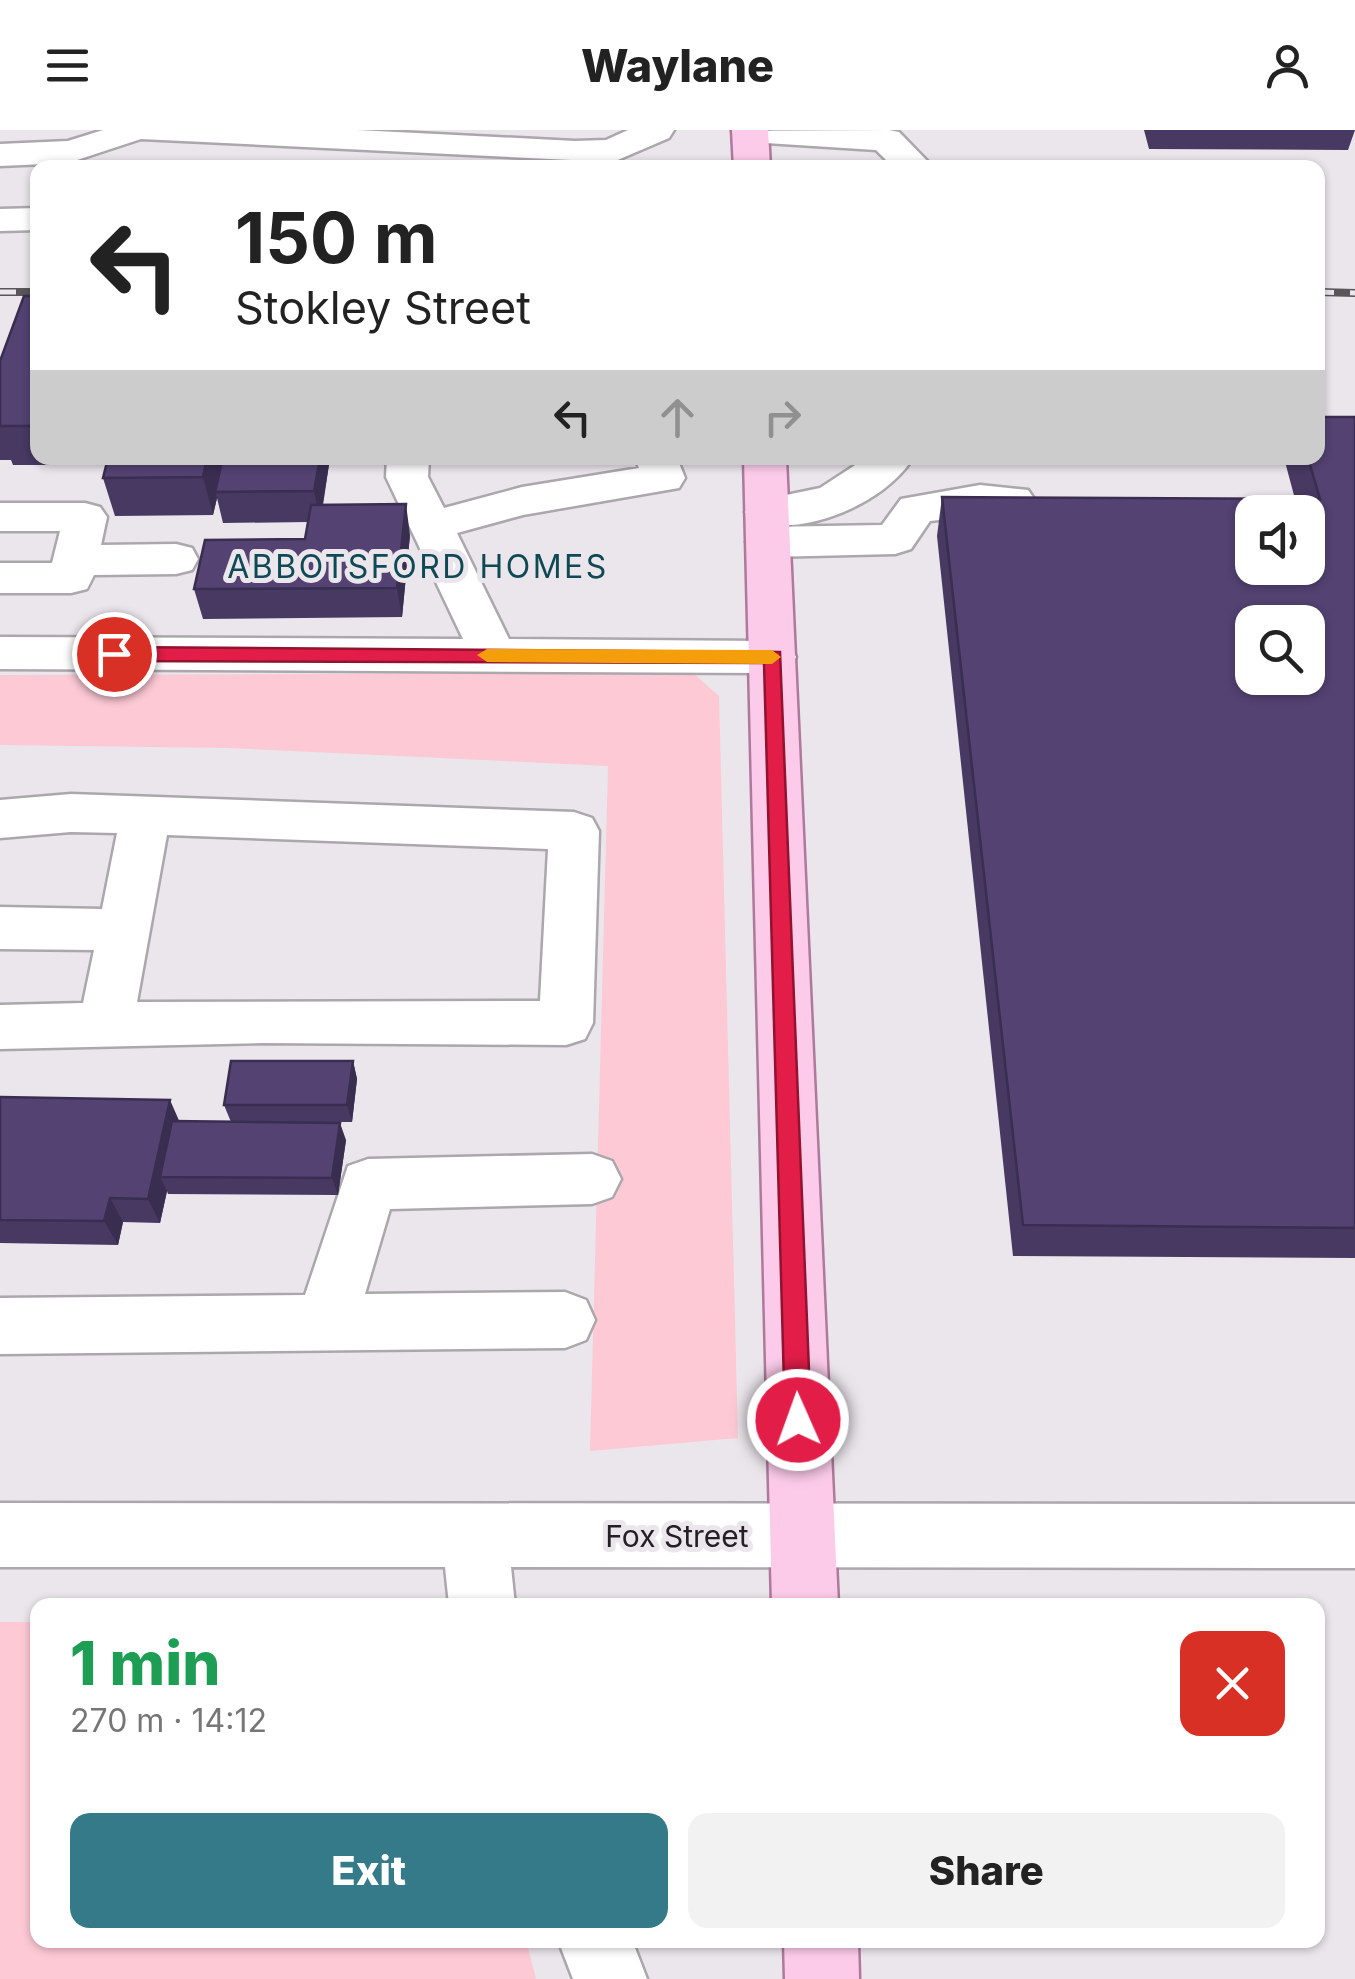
<!DOCTYPE html>
<meta charset="utf-8">
<style>
:root{--surface:#fff;--page:#f2f2f2;--text:#222;--muted:#767676;--accent:#357a89}
body{margin:0;font-family:Inter,sans-serif;background:var(--page);color:var(--text);height:100vh;display:flex;flex-direction:column;font-size:38px;white-space:nowrap}
*{box-sizing:border-box;margin:0}
p{font-size:32px;color:var(--muted)}
.icon{flex:none;width:55px;height:55px;fill:none;stroke:currentColor;stroke-width:2;stroke-linecap:round;stroke-linejoin:round}
.map{position:relative;flex:1;overflow:hidden}
.drawer{position:absolute;left:30px;top:1468px;width:1295px;height:350px;display:flex;flex-direction:column;background:var(--surface);border-radius:20px;box-shadow:0 2px 8px #0004}
.drawer>*{flex:none}
.hud{position:absolute;left:30px;top:30px;width:1295px;height:305px;border-radius:20px;box-shadow:0 2px 8px #0004;background:#fff;color:var(--text);overflow:hidden}
.fabs{position:absolute;left:1235px;top:365px;display:grid;gap:20px}
.fabs a{display:grid;place-items:center;width:90px;height:90px;border-radius:20px;background:var(--surface);box-shadow:0 2px 8px #0004;font-size:50px}
.pin{position:absolute;display:grid;place-items:center;width:85px;height:85px;color:#fff;margin:-42px;border:5px solid #fff;border-radius:50%;box-shadow:0 2px 10px #0007}
.me{position:absolute;width:110px;margin:-55px;rotate:358deg;stroke-linejoin:round;filter:drop-shadow(0 0 8px #0008)}
.turn{display:flex;align-items:center;gap:35px;height:210px;padding:0 40px;font-size:45px}
.turn .icon{width:130px;height:130px;stroke-width:2.5}
.turn b{display:block;font-size:70px;line-height:85px}
.lanes{display:flex;align-items:center;height:95px;padding:0 40px;background:#0003;justify-content:center;gap:50px;direction:ltr}
.lanes .off{opacity:.35}
.round{display:grid;place-items:center;flex:none;width:105px;height:105px;border-radius:20px;background:var(--page)}
.headline{display:flex;align-items:center;justify-content:space-between;height:170px;padding:0 40px}
h1{font-size:60px;font-weight:800;line-height:75px;color:#1e9e55}
.button{display:flex;gap:20px;margin-top:auto;padding:20px 40px}
.button a{flex:1;height:115px;border-radius:20px;background:var(--accent);color:#fff;font-size:40px;font-weight:800;line-height:115px;text-align:center}
.button a+a{background:var(--page);color:var(--text)}
header{display:flex;justify-content:space-between;align-items:center;height:130px;padding:0 40px;background:var(--surface);font-size:45px;font-weight:800}
.map>svg:first-child{display:block}
.green{fill:#fdc9d5}
.lines{fill:none;stroke-linecap:round;stroke-linejoin:round}
.minor-casing{stroke:#aca6ad;stroke-width:5}
.major-casing{stroke:#af799b;stroke-width:5}
.minor{fill:#fff;fill-rule:evenodd}
.major{fill:#fccbe9;fill-rule:evenodd}
.rail-casing{stroke:#595559;stroke-width:8}
.rail{stroke:#ebe5ec;stroke-width:5;stroke-dasharray:16;stroke-linecap:butt}
.wall{fill:#473962}
.shaded-wall{fill:#3a2e50}
.building{fill:#534272;stroke:#3a2e50;stroke-width:2.5;fill-rule:evenodd}
.route{fill:#e11d48;stroke:#92132f;stroke-width:2.5}
.slow{fill:#f59e0b}
.labels{text-anchor:middle;dominant-baseline:central;stroke-width:10;stroke-linejoin:round;paint-order:stroke}
.street-label{font-size:30px;fill:#232023;stroke:#ebe5ec}
.neighbourhood-label{font-size:32px;letter-spacing:2.5px;fill:#0f4955;stroke:#ebe5ec}
</style>
<header><svg class="icon" aria-label="menu" viewBox="0 0 24 24"><path d="M4 6h16M4 12h16M4 18h16"/></svg>Waylane<svg class="icon" aria-label="person" viewBox="0 0 24 24"><circle cx="12" cy="8" r="4"/><path d="M4 21q1-7 8-7t8 7"/></svg></header>
<div class="map">
<svg width="1355" height="1849" viewBox="0 0 1355 1849">
<rect width="100%" height="100%" fill="#ebe5ec"/>
<path class="green" d="M693,543L719,566L738,1308L590,1321L608,636L228,618L0,615V545Z
M37,1492L38,1810H526L536,1849H0V1492Z"/>
<g class="lines">
<g class="minor-casing">
<path id="minor" d="M357,0L575,11L606,10L628,0H674L669,8L613,32L141,9L68,33L0,36V14L68,11L103,0Z
M889,0L899,2L934,38H894L876,20L750,12L737,9L732,1Z
M38,78V100L0,101V79Z
M387,328H429L428,347L444,378L522,357L639,338L635,328H677L685,348L679,358L523,385L457,403L509,509L773,511L790,515L796,527L790,539L773,543L0,539V507L463,509L386,347Z
M866,328H913C884,374 804,407 752,392L745,382L752,372L820,358Z
M980,355L1028,360L1035,370L1028,380L930,391L911,419L895,424L768,427L752,422L746,412L752,402L768,397L882,395L901,369Z
M0,373H85L100,377L107,387L101,415L176,414L192,418L198,429L192,440L176,444L94,445L87,459L71,463H0V433H52L60,401H0Z
M71,664L574,682L592,688L599,701L593,893L585,909L566,915L262,913L0,919V875L83,873L94,820L0,819V777L102,779L117,703L71,702L0,708V670ZM167,705L548,719L540,871L137,872Z
M592,1024L612,1031L621,1049L612,1067L592,1074L390,1079L365,1164L565,1162L586,1170L595,1190L586,1210L565,1218L0,1224V1168L305,1165L348,1036L368,1029Z
M0,1373L1355,1374V1438L511,1437L515,1475H449L445,1437H0Z
M558,1810H632L647,1849H573Z"/>
</g>
<g class="major-casing">
<path id="major" d="M732,0H768L770,38H734Z
M744,328H786L838,1475H772Z
M784,1810H858L859,1849H785Z"/>
</g>
<use href="#minor" class="minor"/>
<use href="#major" class="major"/>
<g class="rail-casing">
<path id="rail" d="M0,162H38
M1318,162L1355,163"/>
</g>
<use href="#rail" class="rail"/>
</g>
<path class="wall" d="M1144,0H1355L1348,20L1149,19Z
M38,166V328H330L323,375L410,405L402,487L203,489L194,459L305,409L308,392L223,393L217,368L213,385L115,386L103,348L106,335H13L11,330H0V231Z
M1355,287V1128L1013,1126L937,406L942,367L1295,369L1284,328H1318Z
M353,931L357,949L352,992H312L346,1010L338,1065L168,1064L167,1061L160,1093L123,1092L118,1115L0,1113V967L179,991L231,992L224,975Z"/>
<path class="shaded-wall" d="M207,328H225L215,362L217,368L213,385L203,347Z
M320,328H330L320,391L314,361Z
M406,374L410,405L402,487L397,458Z
M353,931L357,949L352,992L347,975Z
M170,970L181,995L160,1047L167,1061L160,1093L148,1069Z
M340,993L346,1010L338,1065L332,1048Z
M110,1068L123,1092L118,1115L104,1091Z"/>
<path class="building" d="M24,166H38V296H0V231Z
M1318,287H1355V1098L1023,1095L942,367L1320,369L1308,328H1318ZM1252,382H1308V438H1252ZM1252,492H1308V548H1252Z
M108,328H207L203,347L103,348Z
M223,328H320L314,361L215,362Z
M406,374L397,458L194,459L205,410L305,409L311,375Z
M231,931H353L347,975H224Z
M0,967L170,970L148,1069L110,1068L104,1091L0,1090Z
M172,991L340,993L332,1048L160,1047Z"/>
<path class="route" d="M114,517L780,522L811,1290L807,1299L798,1302L789,1299L785,1290L764,533L114,531L104,524Z"/>
<path class="slow" d="M487,519L772,520L781,527L772,534L487,532L477,525Z"/>
<g class="labels">
<g class="street-label">
<text x="677" y="1406">Fox Street</text>
</g>
<g class="neighbourhood-label">
<text x="418" y="436">ABBOTSFORD HOMES</text>
</g>
</g>
</svg>
<div class="fabs">
<a><svg class="icon" aria-label="sound" viewBox="0 0 24 24"><path d="M4 9h4l5-4v14l-5-4H4zM17 9q2 3 0 6"/></svg></a>
<a><svg class="icon" aria-label="search" viewBox="0 0 24 24"><circle cx="10" cy="10" r="6"/><path d="M15 15l6 6"/></svg></a>
</div>
<div class="pin" style="left:114px;top:524px;background:#d93025"><svg class="icon" aria-label="arrive" viewBox="0 0 24 24"><path d="M6 21V4h12l-3 4 3 4H6"/></svg></div>
<svg class="me" style="left:798px;top:1290px" viewBox="-20 -20 40 40"><circle r="17" fill="#e11d48" stroke="#fff" stroke-width="3"/><path d="M0-11L8 9 0 5-8 9z" fill="#fff"/></svg>
<div class="hud">
<div class="turn"><svg class="icon" aria-label="left" viewBox="0 0 24 24"><path d="M17 20v-9H6M10 6l-5 5 5 5"/></svg><div><b>150 m</b>Stokley Street</div></div>
<div class="lanes"><svg class="icon" aria-label="left" viewBox="0 0 24 24"><path d="M17 20v-9H6M10 6l-5 5 5 5"/></svg><svg class="icon off" aria-label="ahead" viewBox="0 0 24 24"><path d="M12 20V5M6 11l6-6 6 6"/></svg><svg class="icon off" aria-label="right" viewBox="0 0 24 24"><path d="M7 20v-9h11M14 6l5 5-5 5"/></svg></div>
</div>
<section class="drawer">
<div class="headline"><div><h1>1 min</h1><p>270 m · 14:12</p></div><a class="round" style="background:#d93025;color:#fff"><svg class="icon" aria-label="close" viewBox="0 0 24 24"><path d="M6 6l12 12M18 6L6 18"/></svg></a></div>
<div class="button"><a>Exit</a><a>Share</a></div>
</section>
</div>
